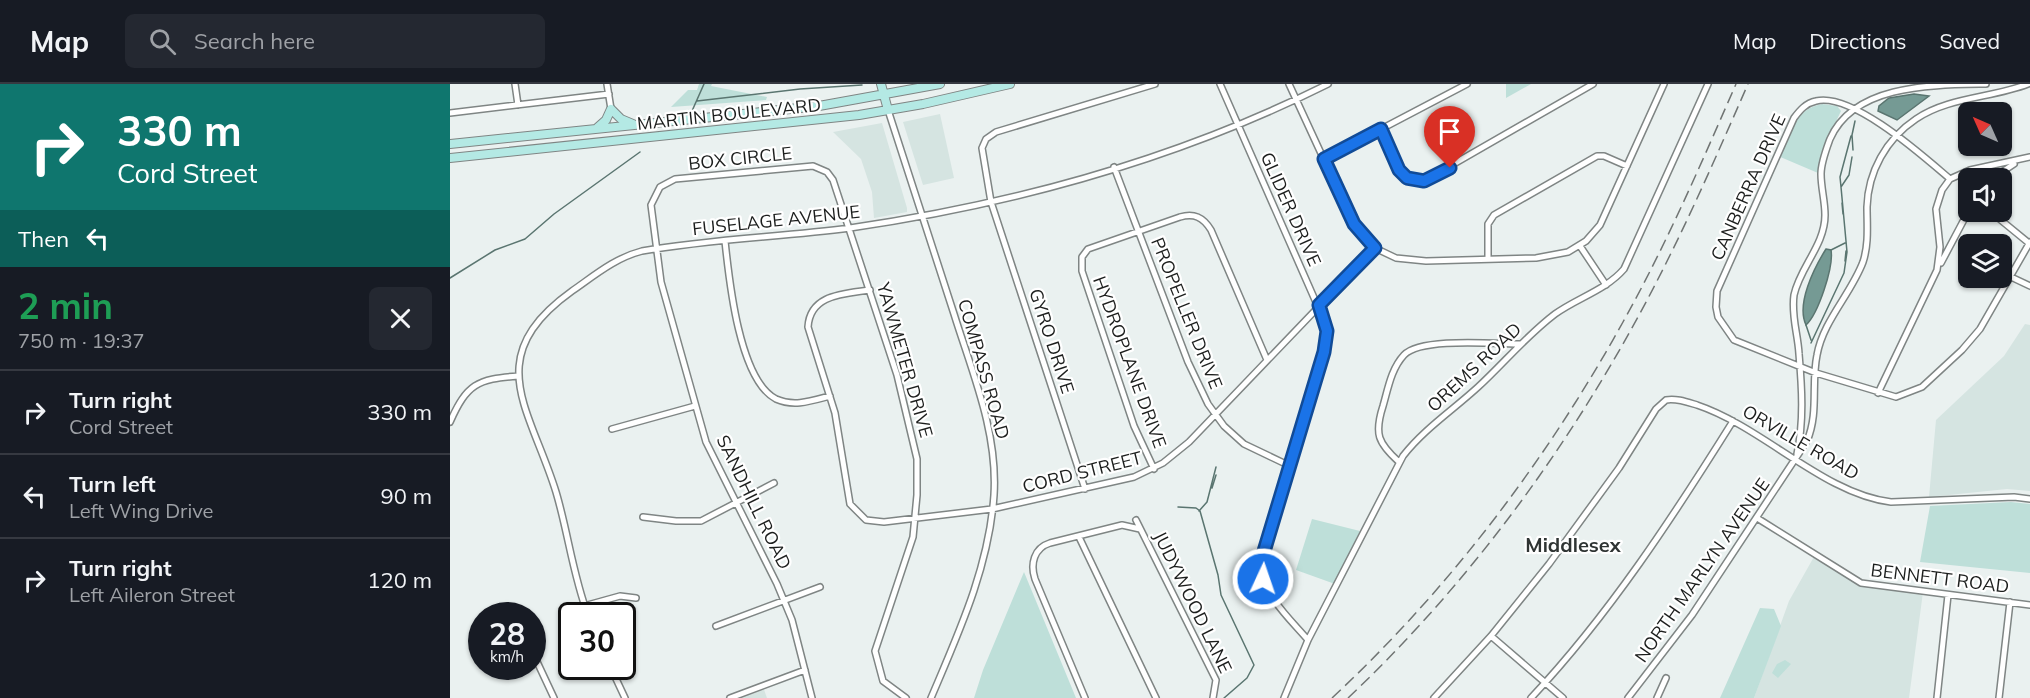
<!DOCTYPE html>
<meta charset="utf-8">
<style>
:root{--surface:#171b24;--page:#242831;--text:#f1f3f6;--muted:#9ea1a6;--line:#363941}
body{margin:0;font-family:Mulish,sans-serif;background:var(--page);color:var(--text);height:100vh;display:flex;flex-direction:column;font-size:22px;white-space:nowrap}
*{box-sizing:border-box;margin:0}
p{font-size:20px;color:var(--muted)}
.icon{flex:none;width:33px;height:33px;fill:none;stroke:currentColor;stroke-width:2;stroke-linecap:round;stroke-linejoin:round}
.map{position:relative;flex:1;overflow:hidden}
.details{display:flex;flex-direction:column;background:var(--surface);width:450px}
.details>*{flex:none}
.banner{background:#0f766e;color:#fff;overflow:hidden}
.needle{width:39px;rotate:315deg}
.tools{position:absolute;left:1508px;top:18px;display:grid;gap:12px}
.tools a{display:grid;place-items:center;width:54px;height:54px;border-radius:9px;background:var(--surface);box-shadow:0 2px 4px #0004;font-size:30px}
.speed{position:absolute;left:18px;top:518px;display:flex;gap:12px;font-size:30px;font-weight:700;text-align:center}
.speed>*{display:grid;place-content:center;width:78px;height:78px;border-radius:50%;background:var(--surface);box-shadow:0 2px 4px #0004;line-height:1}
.speed small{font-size:15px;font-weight:400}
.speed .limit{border:3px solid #111;border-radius:9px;background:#fff;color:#111}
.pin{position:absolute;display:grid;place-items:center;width:51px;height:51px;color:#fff;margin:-62px -26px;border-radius:50% 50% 50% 0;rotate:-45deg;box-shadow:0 0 6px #0007}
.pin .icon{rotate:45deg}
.me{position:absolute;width:66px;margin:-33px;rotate:3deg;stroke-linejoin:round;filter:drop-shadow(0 0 4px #0008)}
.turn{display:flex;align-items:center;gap:21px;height:126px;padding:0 18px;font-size:27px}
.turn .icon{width:78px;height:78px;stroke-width:2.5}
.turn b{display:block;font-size:42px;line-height:51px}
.then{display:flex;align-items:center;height:57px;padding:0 18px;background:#0003;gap:12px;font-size:22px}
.round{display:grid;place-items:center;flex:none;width:63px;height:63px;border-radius:9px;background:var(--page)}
.headline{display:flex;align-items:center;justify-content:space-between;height:102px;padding:0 18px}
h1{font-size:36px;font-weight:700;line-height:45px;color:#1e9e55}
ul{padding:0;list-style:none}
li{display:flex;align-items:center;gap:18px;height:84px;padding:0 18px;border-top:2px solid var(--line)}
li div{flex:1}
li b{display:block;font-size:22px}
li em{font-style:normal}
header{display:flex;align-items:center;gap:36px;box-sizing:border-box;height:84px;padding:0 30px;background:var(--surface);border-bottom:2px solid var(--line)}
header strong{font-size:28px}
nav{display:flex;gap:33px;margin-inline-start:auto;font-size:21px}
.search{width:420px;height:54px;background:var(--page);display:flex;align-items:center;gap:15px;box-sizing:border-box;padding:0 21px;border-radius:9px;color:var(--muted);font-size:22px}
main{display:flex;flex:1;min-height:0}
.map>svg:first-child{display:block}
.built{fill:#d5e4e1}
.green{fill:#bedfd9}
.water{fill:#759a94;stroke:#5a7570;stroke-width:1.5}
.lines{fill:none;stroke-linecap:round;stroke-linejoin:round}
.stream{stroke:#5a7570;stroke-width:1.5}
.street-casing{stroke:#7f8584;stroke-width:8}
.secondary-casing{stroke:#7f8584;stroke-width:10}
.street{stroke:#fff;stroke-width:5}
.secondary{stroke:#b4e9e4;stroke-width:8}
.rail{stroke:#707473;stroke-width:1.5;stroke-dasharray:12 6;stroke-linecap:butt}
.route-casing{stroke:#114b97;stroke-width:15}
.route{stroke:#1a73e8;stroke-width:10}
.labels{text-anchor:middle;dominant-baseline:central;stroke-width:4.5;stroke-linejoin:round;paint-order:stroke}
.street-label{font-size:18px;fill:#1c1e1d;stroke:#fff}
.neighbourhood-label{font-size:20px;font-weight:bold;fill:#2f3433;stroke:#fff}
</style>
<header>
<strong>Map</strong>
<div class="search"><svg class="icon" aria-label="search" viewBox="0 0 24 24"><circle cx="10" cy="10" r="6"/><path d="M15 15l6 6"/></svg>Search here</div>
<nav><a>Map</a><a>Directions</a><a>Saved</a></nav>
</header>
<main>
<section class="details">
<div class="banner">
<div class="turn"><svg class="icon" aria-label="right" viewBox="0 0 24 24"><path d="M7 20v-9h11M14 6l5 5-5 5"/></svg><div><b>330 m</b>Cord Street</div></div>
<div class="then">Then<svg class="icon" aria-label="left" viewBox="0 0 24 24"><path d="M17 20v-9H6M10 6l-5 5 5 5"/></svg></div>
</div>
<div class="headline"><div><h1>2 min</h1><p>750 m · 19:37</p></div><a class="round"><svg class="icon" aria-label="close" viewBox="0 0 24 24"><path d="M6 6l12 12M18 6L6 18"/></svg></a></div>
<ul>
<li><svg class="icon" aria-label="right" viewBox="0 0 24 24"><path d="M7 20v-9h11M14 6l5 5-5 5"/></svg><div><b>Turn right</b><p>Cord Street</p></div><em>330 m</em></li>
<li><svg class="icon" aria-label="left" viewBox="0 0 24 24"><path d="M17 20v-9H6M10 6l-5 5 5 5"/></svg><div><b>Turn left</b><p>Left Wing Drive</p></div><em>90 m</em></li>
<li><svg class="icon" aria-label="right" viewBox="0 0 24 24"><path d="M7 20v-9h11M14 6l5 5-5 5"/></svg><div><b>Turn right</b><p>Left Aileron Street</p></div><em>120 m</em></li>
</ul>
</section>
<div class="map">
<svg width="1580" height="614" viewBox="0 0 1580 614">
<rect width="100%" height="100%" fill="#eaf1f0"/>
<path class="built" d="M490,30L504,94L473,101L453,38Z
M432,39L457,124V128L424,134L422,108L411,75L383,48Z
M1575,240L1580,241V407L1557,405L1479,413L1486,336L1554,272Z
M1365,471L1418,501L1473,508L1459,614H1304L1339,517Z
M312,600L317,614H281Z"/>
<path class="green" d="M249,0H262L261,2L317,13L316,16L221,23L238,6H247Z
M1056,0H1081L1056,14Z
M1372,20L1387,22L1391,27L1372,67L1368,89L1328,72C1339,49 1345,25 1372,20Z
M1561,418L1580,420V489L1470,478L1480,422Z
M862,435L910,447L885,500L846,486Z
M574,488L626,614H524L533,586Z
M1310,524L1324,525L1331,542L1304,614H1270Z
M1335,576L1341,580L1328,594L1322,589L1327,580Z"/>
<path class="water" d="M1464,10L1479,12L1447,36L1428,27L1429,22L1439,14Z
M1376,165L1381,166C1384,183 1368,230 1356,241C1346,220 1364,184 1376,165Z"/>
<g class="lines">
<path class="stream" d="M247,17L350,5L412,1
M242,27L254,0
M1403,66L1402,51L1405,37
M1391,103L1390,93L1401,52
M1392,119L1393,130
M1381,166L1395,159
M1395,177L1396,167
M0,194L45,166L75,155L104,130L190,68
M1356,241L1361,256
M1361,259L1394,189L1397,168L1391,103L1399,91L1402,73
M762,404L766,391
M728,423L746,424L750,427L768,491L771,511L804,581L797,594L774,614
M749,427L757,418L766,383"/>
<g class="street-casing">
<path id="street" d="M65,0L68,21
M157,0L161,25
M770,0L876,241L875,268L811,484C814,512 841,536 858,556
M839,0L899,130L910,149L925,164L946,174L976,177L1086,174L1118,168L1136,157L1150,141L1214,0
M438,26C460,94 482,162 504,230C522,288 548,348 544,411C539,483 509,548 481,614
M0,29L159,10
M931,45C939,64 948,101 974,97L1143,0
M874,75L1017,0
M664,83L738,278L758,320L774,342L794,360L840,382
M1543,94L1564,80
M1500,95C1473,72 1402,8 1366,17C1356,19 1350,26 1344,34L1267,207L1266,223L1268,233L1284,256L1366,289L1446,313L1472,303L1512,266L1530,245L1580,158
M1541,128L1580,160
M275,157C279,195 289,296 326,315C344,323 361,317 380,312
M1130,162L1156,201
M1038,175V140L1044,131L1147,72H1154L1177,82
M1491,179L1518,128
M1561,193L1580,202
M420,206C394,210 360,210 358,243L385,329L400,420L416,436L434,438L542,425L684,393L713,379L739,358L925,164
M1428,309L1487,186L1490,163L1486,125L1492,106L1500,95L1520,86L1580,73
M0,338C17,300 27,295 68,292
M162,345L245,322
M1347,370C1354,337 1352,304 1349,270C1348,250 1341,232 1344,211C1350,183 1375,161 1375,131C1375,117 1371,104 1371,90C1371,79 1376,66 1380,55C1404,0 1482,1 1536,0
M949,378C928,359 924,350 933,322C938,305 941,285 954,271C971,253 1046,260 1071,260
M704,385L684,342L632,187V173L638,165L730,133C744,129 753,133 761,146L817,276
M635,405L541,118L532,64L536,55L546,48L705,0
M193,433L226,437H251L324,399
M1307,434L1411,499L1580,521
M686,436L766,596L763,614
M629,453L706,614
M134,522L170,512L186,514
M56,526L62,531
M138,531C123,492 118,448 106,408C80,324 30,273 122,207C145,191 165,174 192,167C261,155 331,153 400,144C564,120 730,74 878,0
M266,542L370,503
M1041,552L1113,614
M82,567L104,614
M160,582L175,614
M280,614L355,586
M362,614L342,536L327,500L256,358L211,198L201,121L210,103L225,95L363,82L377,88L383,96L447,291L467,375V411L463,453L425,567L433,597L456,614
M635,614L585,495C580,480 584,464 600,459L672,441L690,445
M834,614L858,556L953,372C974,345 1003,326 1028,303C1054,279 1076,252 1105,230C1127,214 1156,206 1174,185L1258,0
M984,614L1041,552L1099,480L1169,384L1206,325L1216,316C1226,314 1237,318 1247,321C1313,343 1374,410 1441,418L1564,413L1580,415
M1081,614C1159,531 1223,433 1283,337
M1178,614L1242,531L1357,357C1369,329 1361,300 1367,271C1373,237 1401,210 1413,178C1419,160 1417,141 1417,123C1418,88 1436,55 1466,35C1498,13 1542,14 1578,0
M1207,614L1216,594
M1487,614L1498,511
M1549,614L1560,518"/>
</g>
<g class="secondary-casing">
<path id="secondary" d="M431,0L438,26
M147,44L156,36L161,25L171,35L183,40
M0,60L369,22L490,0
M0,74L409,31L473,20L560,0"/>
</g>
<use href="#street" class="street"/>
<use href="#secondary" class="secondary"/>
<path class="rail" d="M882,614C999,505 1096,377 1173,238C1216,161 1251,80 1286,0
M898,614C1024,495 1128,351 1207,197C1240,133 1269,66 1298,0"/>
</g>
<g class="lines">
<g class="route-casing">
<path id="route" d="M813,495L812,474L874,268L877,247L869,221L925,164L904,140L874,75L931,45L949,86L957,94L974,97L1000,84"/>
</g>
<use href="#route" class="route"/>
</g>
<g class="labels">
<g class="street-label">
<text transform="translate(279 30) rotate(-6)">MARTIN BOULEVARD</text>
<text transform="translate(290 74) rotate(-6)">BOX CIRCLE</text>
<text transform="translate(1298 103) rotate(-66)">CANBERRA DRIVE</text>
<text transform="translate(841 125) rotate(66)">GLIDER DRIVE</text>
<text transform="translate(326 136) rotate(-6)">FUSELAGE AVENUE</text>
<text transform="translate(737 229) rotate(68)">PROPELLER DRIVE</text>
<text transform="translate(602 257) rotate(72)">GYRO DRIVE</text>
<text transform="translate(455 276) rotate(74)">YAWMETER DRIVE</text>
<text transform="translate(680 278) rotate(70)">HYDROPLANE DRIVE</text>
<text transform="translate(1024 283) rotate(-43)">OREMS ROAD</text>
<text transform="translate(534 285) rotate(74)">COMPASS ROAD</text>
<text transform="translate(1351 358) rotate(30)">ORVILLE ROAD</text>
<text transform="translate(632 388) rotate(-14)">CORD STREET</text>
<text transform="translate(304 418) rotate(64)">SANDHILL ROAD</text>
<text transform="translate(1252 486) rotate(-55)">NORTH MARLYN AVENUE</text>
<text transform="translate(1490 494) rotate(7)">BENNETT ROAD</text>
<text transform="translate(743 518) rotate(64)">JUDYWOOD LANE</text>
</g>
<g class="neighbourhood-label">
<text x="1123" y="460">Middlesex</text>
</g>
</g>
</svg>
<div class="tools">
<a><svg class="needle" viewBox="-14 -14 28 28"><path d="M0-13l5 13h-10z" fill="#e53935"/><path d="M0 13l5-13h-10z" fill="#9ea1a6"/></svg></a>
<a><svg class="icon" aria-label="sound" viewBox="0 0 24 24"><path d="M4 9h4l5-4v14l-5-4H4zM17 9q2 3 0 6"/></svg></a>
<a><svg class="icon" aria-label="layers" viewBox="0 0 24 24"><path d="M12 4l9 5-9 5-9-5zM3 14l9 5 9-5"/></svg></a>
</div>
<div class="speed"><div>28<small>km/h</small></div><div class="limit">30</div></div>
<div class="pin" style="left:1000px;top:84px;background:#d93025"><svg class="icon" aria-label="arrive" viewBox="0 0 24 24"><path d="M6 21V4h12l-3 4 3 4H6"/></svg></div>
<svg class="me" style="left:813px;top:495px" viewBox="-20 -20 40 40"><circle r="17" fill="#1a73e8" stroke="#fff" stroke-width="3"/><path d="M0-11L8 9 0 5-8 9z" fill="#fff"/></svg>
</div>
</main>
